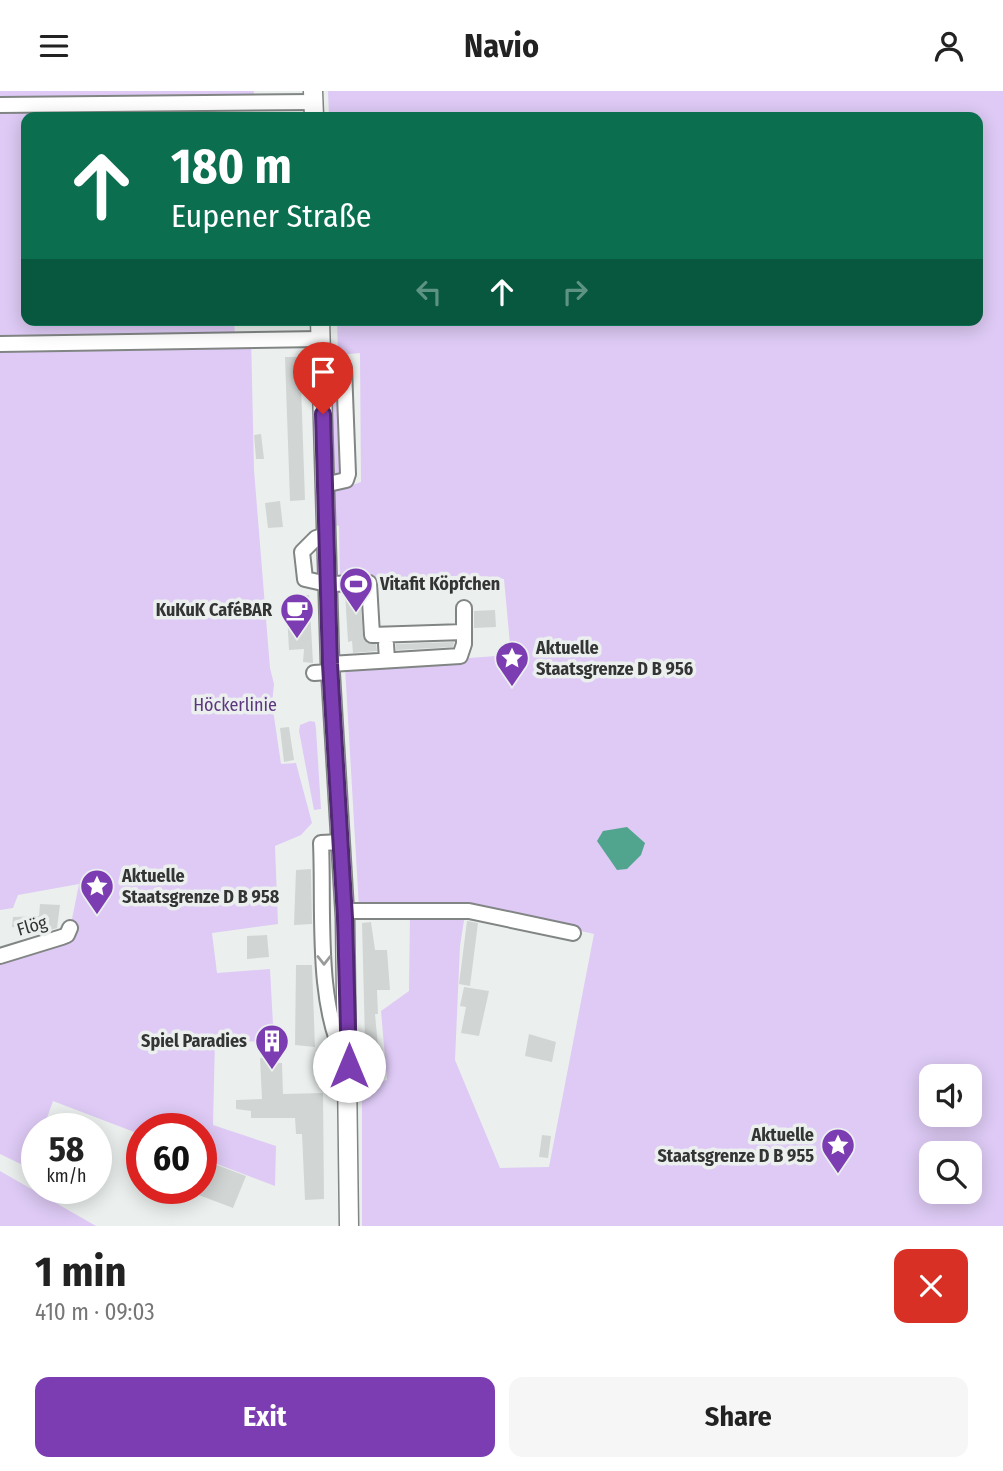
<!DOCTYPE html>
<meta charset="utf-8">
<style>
:root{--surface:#fff;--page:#f6f6f6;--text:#222;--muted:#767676;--accent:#7d3db2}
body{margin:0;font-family:"Fira Sans Condensed",sans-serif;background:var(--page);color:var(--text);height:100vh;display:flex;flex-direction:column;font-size:26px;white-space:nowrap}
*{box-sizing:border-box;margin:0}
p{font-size:23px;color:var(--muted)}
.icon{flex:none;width:38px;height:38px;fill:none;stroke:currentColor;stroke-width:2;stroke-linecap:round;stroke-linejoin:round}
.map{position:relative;height:1135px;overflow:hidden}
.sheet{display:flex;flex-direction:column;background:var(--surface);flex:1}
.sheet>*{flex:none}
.guide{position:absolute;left:21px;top:21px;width:962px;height:214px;border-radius:14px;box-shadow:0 4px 18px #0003;background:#0b6e4f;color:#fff;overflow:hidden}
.buttons{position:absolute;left:919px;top:973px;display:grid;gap:14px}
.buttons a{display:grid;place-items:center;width:63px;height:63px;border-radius:14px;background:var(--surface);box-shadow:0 4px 18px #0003;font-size:35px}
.speed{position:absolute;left:21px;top:1022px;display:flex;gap:14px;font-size:35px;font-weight:700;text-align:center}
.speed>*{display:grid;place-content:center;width:91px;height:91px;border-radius:50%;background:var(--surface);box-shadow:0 4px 18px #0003;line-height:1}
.speed small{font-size:18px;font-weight:400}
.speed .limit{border:10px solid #d22;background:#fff;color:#111}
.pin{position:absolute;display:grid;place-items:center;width:60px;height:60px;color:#fff;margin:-72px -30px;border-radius:50% 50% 50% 0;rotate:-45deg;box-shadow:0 0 7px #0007}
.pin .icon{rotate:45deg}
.me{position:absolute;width:77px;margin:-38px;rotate:0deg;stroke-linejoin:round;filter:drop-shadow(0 0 5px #0008)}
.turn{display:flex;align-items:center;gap:24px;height:147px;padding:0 35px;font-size:32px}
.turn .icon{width:91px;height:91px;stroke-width:2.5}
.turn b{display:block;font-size:49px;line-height:60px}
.lanes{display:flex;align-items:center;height:66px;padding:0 35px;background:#0003;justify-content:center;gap:35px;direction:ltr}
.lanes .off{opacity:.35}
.round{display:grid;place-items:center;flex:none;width:74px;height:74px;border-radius:14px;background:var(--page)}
.headline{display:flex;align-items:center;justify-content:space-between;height:119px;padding:0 35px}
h1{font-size:42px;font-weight:700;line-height:52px}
.primary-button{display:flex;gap:14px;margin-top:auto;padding:14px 35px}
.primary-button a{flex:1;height:80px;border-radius:14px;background:var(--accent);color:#fff;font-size:28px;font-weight:700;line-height:80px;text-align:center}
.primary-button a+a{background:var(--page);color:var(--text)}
header{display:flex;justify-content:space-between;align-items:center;height:91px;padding:0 35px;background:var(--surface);font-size:32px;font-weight:700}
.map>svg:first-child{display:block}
.green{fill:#decaf5;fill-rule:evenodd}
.water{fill:#51a58e}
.building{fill:#d1d6d4}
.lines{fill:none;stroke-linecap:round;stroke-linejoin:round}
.minor-casing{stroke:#818584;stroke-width:18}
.major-casing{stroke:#818584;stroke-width:21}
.minor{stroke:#fff;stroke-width:14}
.major{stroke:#fff;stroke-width:18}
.oneway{stroke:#999a9a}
.route-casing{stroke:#512874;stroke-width:18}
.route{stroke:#7d3db2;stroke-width:12}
.labels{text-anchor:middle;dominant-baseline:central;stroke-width:7;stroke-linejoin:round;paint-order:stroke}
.poi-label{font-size:18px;font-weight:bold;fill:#333434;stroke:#ebf0ee;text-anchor:start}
.park-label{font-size:18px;fill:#5c377f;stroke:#ebf0ee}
.street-label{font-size:18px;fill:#333434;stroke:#ebf0ee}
</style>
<header><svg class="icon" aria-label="menu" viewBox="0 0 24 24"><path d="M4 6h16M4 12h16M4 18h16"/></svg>Navio<svg class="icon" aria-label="person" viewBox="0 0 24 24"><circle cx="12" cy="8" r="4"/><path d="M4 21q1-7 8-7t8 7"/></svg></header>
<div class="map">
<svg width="1003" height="1135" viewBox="0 0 1003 1135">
<rect width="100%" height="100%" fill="#ebf0ee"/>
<path class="green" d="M0,0H254L252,17H215L216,26H26V229H234L235,244H251L254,379L270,577L274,593L272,612L281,673L296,672L312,732L301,744L275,755L278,833L212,842L217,882L270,878L274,952L215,948L213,1034L276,1055L275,1095L201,1067V1038H142V1044L53,1010L43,1038H37V1055L29,1077L0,1063V867L70,838L79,793L18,804L13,817L0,819Z
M328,0H1003V1135H362V997L369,992L387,989L381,920L409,900L410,824L465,823L460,855L455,969L500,1077L549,1076L594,843L470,815L359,817L345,576L511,564L504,488C455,478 393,495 340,490L339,435L332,433L329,292L331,287L340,285L344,397L361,391L360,262L338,264L337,229H978V26H329ZM931,985H970V1024H931ZM931,1062H970V1101H931Z
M310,630L315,631L316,638L321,718L314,719L299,640L300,634Z
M0,1080L96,1135H0Z"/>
<path class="water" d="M627,736L645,752L641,764L627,778L617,779L597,750L603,740Z"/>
<path class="building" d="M285,266H300L305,409L290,410Z
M261,343L264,368H256L254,344Z
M280,410L283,436L268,437L265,412Z
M345,502H360L363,545L367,552L376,553L377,560L353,562L352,550L348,551Z
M309,504L311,536L313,572L303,571L304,558L289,559L286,505Z
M495,519L496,536L474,537V520Z
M454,551L453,556L396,559V553Z
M289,636L294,669L284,671L280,637Z
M311,778L312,833L294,834L296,779Z
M40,813L60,814L57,837L38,843V839L12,836L13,826L39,825Z
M467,830L478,832L470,895L459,893Z
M371,831L375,859H387L390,899H377L378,923H375L381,988H366L362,832Z
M267,844L269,866L247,868V845Z
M296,874H312L315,956L295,954Z
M464,896L489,900L479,945L461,942L466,916L460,915Z
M529,943L556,951L552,971L525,965Z
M276,966L277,972H282L283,1003L323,1002L324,1108L305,1109L302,1043H296L295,1027H251V1020L236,1018V1009L262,1008L260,967Z
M542,1044L551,1045L548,1067L539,1066Z
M201,1068L246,1085L233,1117L183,1098L201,1097Z"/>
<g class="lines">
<g class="minor-casing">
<path id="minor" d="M0,14L314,11
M0,253L321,248
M322,278L344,277L348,383L346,389L324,394
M326,444L316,447L302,461L305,488L327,493L369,492L372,544L464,541
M386,553L387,569
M330,573L460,565L464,553V517
M314,582L330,581
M341,751L321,752C324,819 315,912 346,970
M345,820H469L573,842
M0,865L62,846L67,844L70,837"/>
</g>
<g class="major-casing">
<path id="major" d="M313,0L314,26
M320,229L330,573L345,827L349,1135"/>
</g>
<use href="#minor" class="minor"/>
<use href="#major" class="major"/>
</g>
<defs><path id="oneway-chevron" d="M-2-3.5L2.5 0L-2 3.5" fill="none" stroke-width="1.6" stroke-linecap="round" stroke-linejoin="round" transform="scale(1.75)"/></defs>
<use class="oneway" href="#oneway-chevron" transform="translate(324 869) rotate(90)"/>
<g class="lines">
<g class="route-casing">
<path id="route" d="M323,323L330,573L345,827L349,975"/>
</g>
<use href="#route" class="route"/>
</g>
<defs>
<g id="stadium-pin" transform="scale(1.75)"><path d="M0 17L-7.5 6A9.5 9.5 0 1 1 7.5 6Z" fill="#7d3db2" stroke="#ebf0ee"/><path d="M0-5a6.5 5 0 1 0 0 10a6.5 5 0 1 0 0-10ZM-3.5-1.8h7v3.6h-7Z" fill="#fff"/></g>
<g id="cafe-pin" transform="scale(1.75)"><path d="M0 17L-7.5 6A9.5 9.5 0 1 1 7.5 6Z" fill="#7d3db2" stroke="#ebf0ee"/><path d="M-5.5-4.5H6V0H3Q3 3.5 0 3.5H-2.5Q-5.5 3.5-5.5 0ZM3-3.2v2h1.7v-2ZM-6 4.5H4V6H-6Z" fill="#fff"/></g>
<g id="sight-pin" transform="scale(1.75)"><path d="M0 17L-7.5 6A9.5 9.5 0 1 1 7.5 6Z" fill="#7d3db2" stroke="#ebf0ee"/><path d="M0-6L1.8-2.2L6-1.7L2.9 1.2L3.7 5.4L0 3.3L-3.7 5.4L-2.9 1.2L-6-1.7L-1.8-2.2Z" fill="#fff"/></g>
<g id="building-pin" transform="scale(1.75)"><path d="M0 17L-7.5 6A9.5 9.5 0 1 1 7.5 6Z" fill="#7d3db2" stroke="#ebf0ee"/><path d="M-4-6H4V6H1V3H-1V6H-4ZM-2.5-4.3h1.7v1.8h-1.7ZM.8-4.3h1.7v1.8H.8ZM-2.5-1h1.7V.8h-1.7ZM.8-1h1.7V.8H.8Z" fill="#fff"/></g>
</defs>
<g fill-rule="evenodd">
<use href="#stadium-pin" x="356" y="493"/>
<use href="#cafe-pin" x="297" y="519"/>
<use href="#sight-pin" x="512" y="567"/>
<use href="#sight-pin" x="97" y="795"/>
<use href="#building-pin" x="272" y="950"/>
<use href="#sight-pin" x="838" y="1054"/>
</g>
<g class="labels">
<g class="poi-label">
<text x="380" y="493">Vitafit Köpfchen</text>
<text x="272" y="519" text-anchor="end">KuKuK CaféBAR</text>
<text x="536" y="557">Aktuelle<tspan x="536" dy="21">Staatsgrenze D B 956</tspan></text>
<text x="122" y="785">Aktuelle<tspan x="122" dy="21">Staatsgrenze D B 958</tspan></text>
<text x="247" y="950" text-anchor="end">Spiel Paradies</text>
<text x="814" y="1044" text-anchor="end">Aktuelle<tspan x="814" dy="21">Staatsgrenze D B 955</tspan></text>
</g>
<g class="park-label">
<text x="235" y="614">Höckerlinie</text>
</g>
<g class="street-label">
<text transform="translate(32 835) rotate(-16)">Flög</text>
</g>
</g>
</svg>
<div class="buttons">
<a><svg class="icon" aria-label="sound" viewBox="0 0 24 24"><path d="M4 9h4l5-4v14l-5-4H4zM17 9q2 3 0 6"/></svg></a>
<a><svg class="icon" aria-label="search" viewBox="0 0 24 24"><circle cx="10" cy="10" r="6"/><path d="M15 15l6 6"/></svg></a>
</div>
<div class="speed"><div>58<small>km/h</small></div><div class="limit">60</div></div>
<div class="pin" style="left:323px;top:323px;background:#d93025"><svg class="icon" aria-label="arrive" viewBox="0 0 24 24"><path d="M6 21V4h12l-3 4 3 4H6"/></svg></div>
<svg class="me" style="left:349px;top:975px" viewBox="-20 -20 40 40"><circle r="19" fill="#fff"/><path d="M0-13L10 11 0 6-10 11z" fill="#7d3db2"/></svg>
<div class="guide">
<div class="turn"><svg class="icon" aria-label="ahead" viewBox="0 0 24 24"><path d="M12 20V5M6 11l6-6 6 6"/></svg><div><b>180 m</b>Eupener Straße</div></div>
<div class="lanes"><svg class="icon off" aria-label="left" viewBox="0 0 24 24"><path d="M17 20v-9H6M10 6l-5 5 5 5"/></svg><svg class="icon" aria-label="ahead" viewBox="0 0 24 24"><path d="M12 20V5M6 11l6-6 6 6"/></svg><svg class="icon off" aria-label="right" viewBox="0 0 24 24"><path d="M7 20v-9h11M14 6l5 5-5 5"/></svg></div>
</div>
</div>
<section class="sheet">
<div class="headline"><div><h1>1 min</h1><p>410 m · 09:03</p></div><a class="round" style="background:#d93025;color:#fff"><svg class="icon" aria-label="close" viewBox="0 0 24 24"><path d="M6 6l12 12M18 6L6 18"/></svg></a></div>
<div class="primary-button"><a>Exit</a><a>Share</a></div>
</section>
